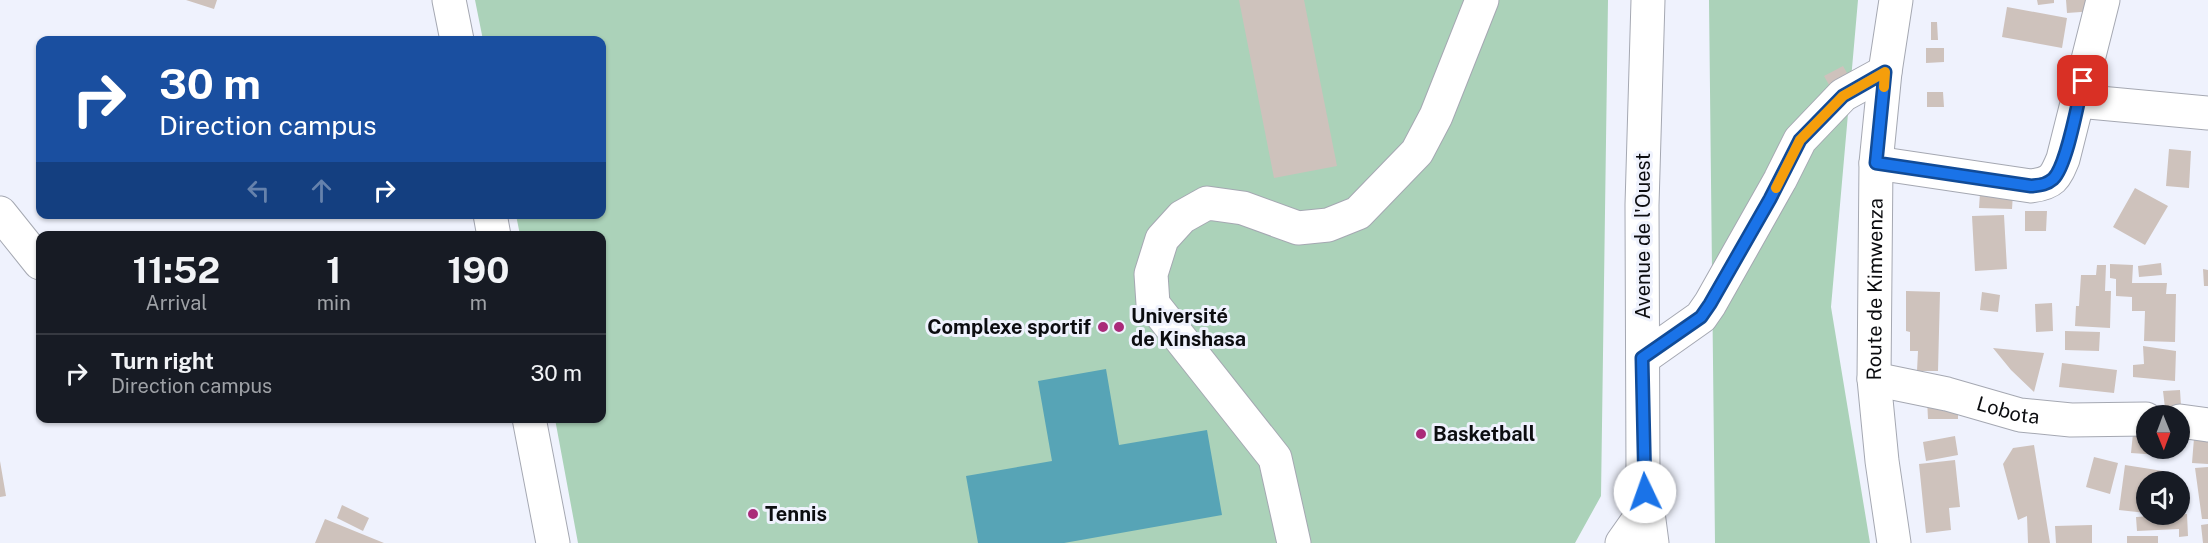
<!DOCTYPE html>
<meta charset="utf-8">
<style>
:root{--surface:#171b24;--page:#242831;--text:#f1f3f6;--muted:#9ea1a6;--line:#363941}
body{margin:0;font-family:"Public Sans",sans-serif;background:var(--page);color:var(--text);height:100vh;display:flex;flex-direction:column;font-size:22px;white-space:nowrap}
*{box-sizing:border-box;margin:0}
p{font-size:20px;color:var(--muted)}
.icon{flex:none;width:33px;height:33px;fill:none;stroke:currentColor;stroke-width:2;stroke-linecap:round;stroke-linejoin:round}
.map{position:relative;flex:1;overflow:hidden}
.sheet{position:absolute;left:36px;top:231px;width:570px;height:192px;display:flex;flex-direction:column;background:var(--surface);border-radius:12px;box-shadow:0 2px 4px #0004}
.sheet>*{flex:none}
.guide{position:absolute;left:36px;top:36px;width:570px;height:183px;border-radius:12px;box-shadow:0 2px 4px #0004;background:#1a4fa0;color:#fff;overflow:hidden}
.needle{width:39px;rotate:179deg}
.buttons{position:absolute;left:2136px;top:405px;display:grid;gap:12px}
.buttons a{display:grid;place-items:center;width:54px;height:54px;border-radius:50%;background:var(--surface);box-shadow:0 2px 4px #0004;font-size:30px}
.pin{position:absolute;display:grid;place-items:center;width:51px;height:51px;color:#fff;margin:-26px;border-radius:12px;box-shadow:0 3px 9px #0006}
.me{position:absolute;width:66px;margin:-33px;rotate:357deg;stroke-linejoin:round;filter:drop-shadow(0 0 4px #0008)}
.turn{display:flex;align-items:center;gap:21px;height:126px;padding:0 24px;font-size:27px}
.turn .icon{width:78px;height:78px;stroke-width:2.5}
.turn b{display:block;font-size:42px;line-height:51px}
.lanes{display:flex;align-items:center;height:57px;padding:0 24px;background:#0003;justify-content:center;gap:30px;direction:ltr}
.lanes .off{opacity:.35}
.eta{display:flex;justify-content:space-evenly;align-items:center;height:102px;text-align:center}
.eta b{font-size:36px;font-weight:700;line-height:42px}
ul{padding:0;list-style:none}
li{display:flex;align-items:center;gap:18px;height:78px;padding:0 24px;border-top:2px solid var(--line)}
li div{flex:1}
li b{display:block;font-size:22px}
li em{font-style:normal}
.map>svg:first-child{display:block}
.green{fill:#abd2b9}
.water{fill:#57a4b6}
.building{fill:#cec2bc}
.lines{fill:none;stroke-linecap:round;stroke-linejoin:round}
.minor-casing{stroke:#a5a8b2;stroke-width:35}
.minor{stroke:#fff;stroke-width:33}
.route-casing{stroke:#114b97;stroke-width:15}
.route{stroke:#1a73e8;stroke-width:10}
.slow{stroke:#f59e0b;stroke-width:10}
.poi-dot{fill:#aa2a79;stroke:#eff2fd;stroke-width:2}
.labels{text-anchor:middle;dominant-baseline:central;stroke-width:6;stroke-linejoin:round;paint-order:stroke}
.street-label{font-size:20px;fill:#0c0d10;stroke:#eff2fd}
.poi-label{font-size:20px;font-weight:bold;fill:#0c0d10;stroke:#eff2fd;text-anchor:start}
</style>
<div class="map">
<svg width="2208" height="543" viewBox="0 0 2208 543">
<rect width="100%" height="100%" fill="#eff2fd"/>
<path class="green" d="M475,0H1608L1601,496L1575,543H578L555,419L602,418V236L520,235L516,215L602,214V40H483Z
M1709,0H1858L1831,307L1870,543H1715Z"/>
<path class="water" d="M1106,369L1119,445L1207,430L1222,515L1064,543H978L966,476L1052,461L1038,381Z"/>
<path class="building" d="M186,0H217L214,9Z
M1239,0H1304L1337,166L1274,178Z
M2037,0H2054V3L2038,5Z
M2066,0H2094L2095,11L2067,13Z
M2007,7L2067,18L2062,48L2002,37Z
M1931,22H1937L1938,40H1931Z
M1926,48H1944V62L1926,63Z
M1843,66L1851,80L1832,90L1824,76Z
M1927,92H1943L1944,107H1927Z
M2169,149L2191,151L2189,188L2166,186Z
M2135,188L2168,206L2145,245L2113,227Z
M1980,193L2013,194L2012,209L1979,208Z
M2025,211H2047L2046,231H2025Z
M2004,215L2007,269L1975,271L1972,216Z
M2161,263L2162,275L2139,277L2138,266Z
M2110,264L2133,265L2132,283H2167L2166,294H2176L2175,342L2144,341L2145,311H2132V297L2116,296V279L2110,278Z
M2097,265H2106L2105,291H2111L2110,328L2075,326L2076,306H2079L2081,275H2096Z
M2203,269L2208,270V286H2204Z
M1906,291L1940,292L1938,371H1917L1918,351H1910V332L1906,331Z
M1982,292L2000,295L1998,312L1980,310Z
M2052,303L2053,331L2036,332L2035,304Z
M2065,331L2100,332L2099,351L2065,350Z
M2143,346L2176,351L2175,381L2133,377V365L2144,364Z
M1993,348L2044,353L2034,392L2011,370Z
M2062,363L2117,370L2114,393L2059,387Z
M2180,390L2181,406L2165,408L2163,391Z
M1927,399H1958V419H1928Z
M2134,423L2146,425V448H2174V456L2131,453Z
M1955,436L1958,455L1926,461L1923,442Z
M2194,438L2208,439V464L2192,463Z
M2034,445L2050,543H2028L2027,516L2018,520L2003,464L2013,448Z
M2094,457L2118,463L2110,494L2086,487Z
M1955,460L1960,507L1949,508L1951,530L1926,533L1919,464Z
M0,461L6,496L0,497Z
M2125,465L2163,471L2162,482H2146V513L2119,510Z
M2208,467V519H2202L2195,468Z
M342,505L369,518L363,531L337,518Z
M2187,514L2188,536L2179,537V529L2137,531L2136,517Z
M325,519L384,543H315Z
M2208,524V543H2203L2201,525Z
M2092,525V543H2056L2055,526Z
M2127,536H2158V543H2127Z"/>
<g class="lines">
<g class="minor-casing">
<g id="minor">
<path d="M449,0L457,40"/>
<path d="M1648,0L1642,205L1643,475L1652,543"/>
<path d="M2078,101L2208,113"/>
<path d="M1876,163L2031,186C2053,183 2055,178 2063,159L2103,0"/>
<path d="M0,213L40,263"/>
<path d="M490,214L494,236"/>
<path d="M1643,358L1701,317L1710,304L1780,180L1800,140L1843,95L1885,72"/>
<path id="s1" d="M1874,379L1947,394L2020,415L2071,420L2146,419"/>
<path d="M529,418L553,543"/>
<path d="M2180,421L2208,425"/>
<path d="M1294,543L1275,458L1153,304L1151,274L1162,239L1182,217L1207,203L1243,208L1298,228L1328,225L1358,213L1417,152L1436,116L1482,0"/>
<path d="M1622,543L1646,509"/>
<path id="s2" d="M1894,543L1882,461L1874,379L1876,163L1885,72L1896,0"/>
</g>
</g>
<use href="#minor" class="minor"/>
</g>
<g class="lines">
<g class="route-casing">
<path id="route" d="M1645,492L1642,358L1701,317L1710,304L1770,199L1800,140L1843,96L1885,72L1876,163L2031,186C2040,185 2046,185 2053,179C2067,166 2078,101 2083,81"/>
</g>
<use href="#route" class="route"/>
<path class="slow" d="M1776,188L1800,140L1843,96L1885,72L1884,87"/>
</g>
<g class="poi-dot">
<circle cx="1103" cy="327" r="6"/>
<circle cx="1119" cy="327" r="6"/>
<circle cx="1421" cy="434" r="6"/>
<circle cx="753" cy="514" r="6"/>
</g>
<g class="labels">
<g class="street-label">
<text transform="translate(1643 236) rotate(-90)">Avenue de l'Ouest</text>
<text stroke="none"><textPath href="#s2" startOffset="255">Route de Kimwenza</textPath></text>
<text stroke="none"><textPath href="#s1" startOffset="138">Lobota</textPath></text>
</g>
<g class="poi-label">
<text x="1131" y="316">Université<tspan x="1131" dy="23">de Kinshasa</tspan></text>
<text x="1091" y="327" text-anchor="end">Complexe sportif</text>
<text x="1433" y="434">Basketball</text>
<text x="765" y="514">Tennis</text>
</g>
</g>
</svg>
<div class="buttons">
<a><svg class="needle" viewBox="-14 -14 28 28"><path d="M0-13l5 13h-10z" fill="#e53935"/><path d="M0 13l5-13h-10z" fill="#9ea1a6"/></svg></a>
<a><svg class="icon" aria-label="sound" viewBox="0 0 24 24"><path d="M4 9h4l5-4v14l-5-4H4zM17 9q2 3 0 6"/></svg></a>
</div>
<div class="pin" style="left:2083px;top:81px;background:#d93025"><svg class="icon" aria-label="arrive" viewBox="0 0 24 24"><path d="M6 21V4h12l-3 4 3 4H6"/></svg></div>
<svg class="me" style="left:1645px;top:492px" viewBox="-20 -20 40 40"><circle r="19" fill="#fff"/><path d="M0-13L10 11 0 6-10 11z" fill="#1a73e8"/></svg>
<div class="guide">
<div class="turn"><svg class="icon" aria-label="right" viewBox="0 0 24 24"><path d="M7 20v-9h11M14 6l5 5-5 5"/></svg><div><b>30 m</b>Direction campus</div></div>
<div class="lanes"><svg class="icon off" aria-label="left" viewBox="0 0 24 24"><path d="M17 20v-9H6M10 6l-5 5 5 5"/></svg><svg class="icon off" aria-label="ahead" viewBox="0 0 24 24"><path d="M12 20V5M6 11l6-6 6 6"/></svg><svg class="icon" aria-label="right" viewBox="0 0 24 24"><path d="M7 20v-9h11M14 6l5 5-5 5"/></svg></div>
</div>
<section class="sheet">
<div class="eta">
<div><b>11:52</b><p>Arrival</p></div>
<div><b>1</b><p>min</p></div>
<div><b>190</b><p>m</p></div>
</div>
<ul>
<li><svg class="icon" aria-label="right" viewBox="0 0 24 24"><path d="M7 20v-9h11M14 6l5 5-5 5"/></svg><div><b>Turn right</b><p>Direction campus</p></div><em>30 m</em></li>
</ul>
</section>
</div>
